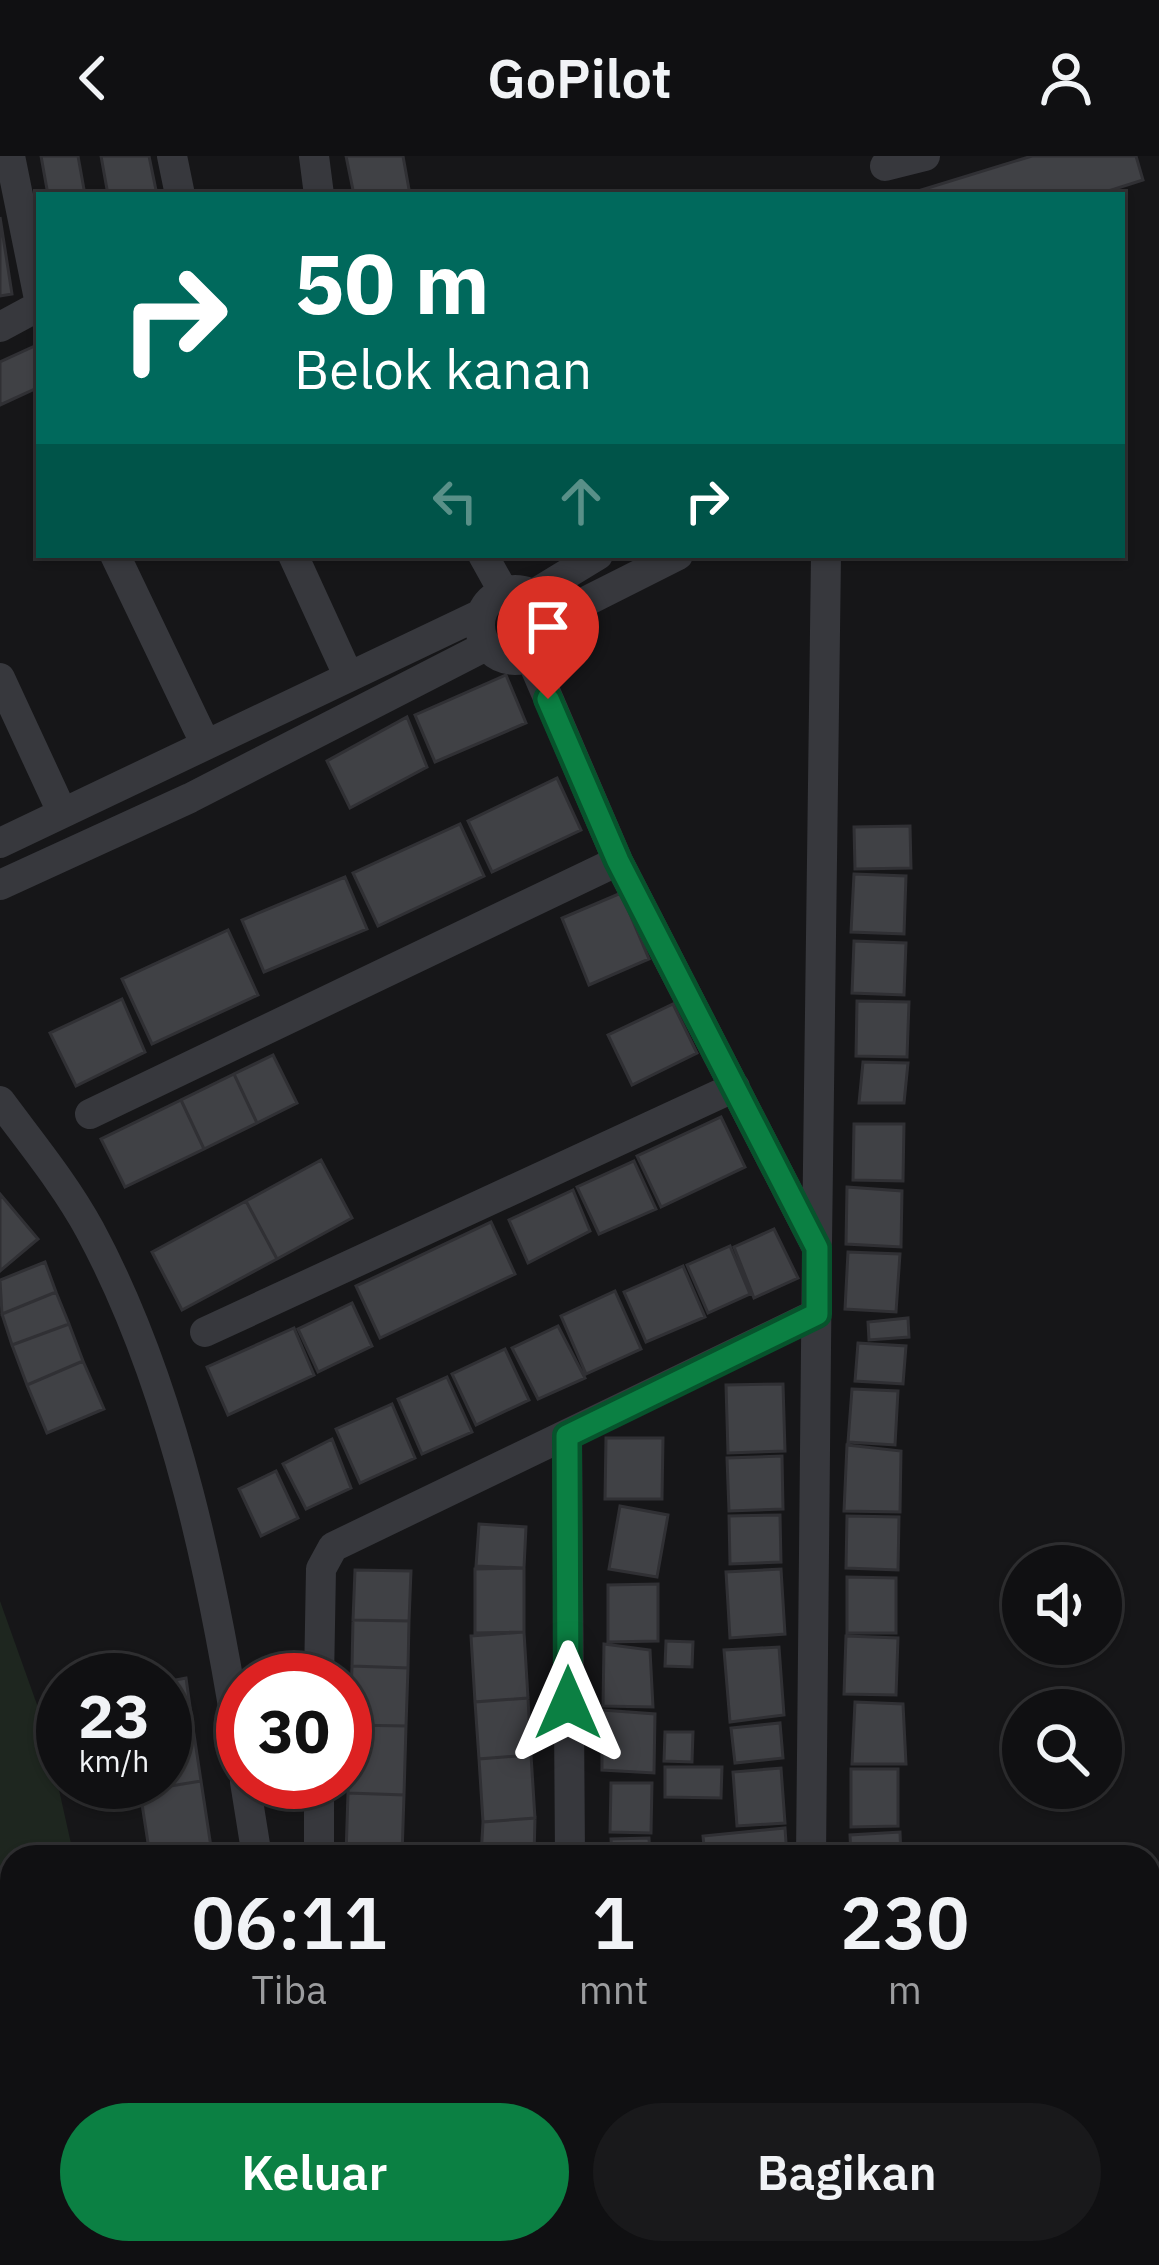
<!DOCTYPE html>
<html lang="id">
<style>
:root{--surface:#101012;--page:#19191b;--text:#f1f3f6;--muted:#9c9d9f;--line:#303032;--accent:#0b8043}
body{margin:0;font-family:"IBM Plex Sans",sans-serif;background:var(--page);color:var(--text);height:100vh;display:flex;flex-direction:column;font-size:45px;white-space:nowrap}
*{box-sizing:border-box;margin:0}
p{font-size:39px;color:var(--muted)}
.icon{flex:none;width:66px;height:66px;fill:none;stroke:currentColor;stroke-width:2;stroke-linecap:round;stroke-linejoin:round}
.map{position:relative;flex:1;overflow:hidden}
.side{position:absolute;left:0px;top:1689px;width:1161px;height:420px;display:flex;flex-direction:column;background:var(--surface);border-radius:36px 36px 0 0;box-shadow:0 3px 9px #0004,0 0 0 3px var(--line)}
.side>*{flex:none}
.hud{position:absolute;left:36px;top:36px;width:1089px;height:366px;border-radius:0px;box-shadow:0 3px 9px #0004,0 0 0 3px var(--line);background:#00695c;color:#fff;overflow:hidden}
.tools{position:absolute;left:1002px;top:1389px;display:grid;gap:24px}
.tools a{display:grid;place-items:center;width:120px;height:120px;border-radius:50%;background:var(--surface);box-shadow:0 3px 9px #0004,0 0 0 3px var(--line);font-size:60px}
.speed{position:absolute;left:36px;top:1497px;display:flex;gap:24px;font-size:60px;font-weight:700;text-align:center}
.speed>*{display:grid;place-content:center;width:156px;height:156px;border-radius:50%;background:var(--surface);box-shadow:0 3px 9px #0004,0 0 0 3px var(--line);line-height:1}
.speed small{font-size:30px;font-weight:400}
.speed .limit{border:18px solid #d22;background:#fff;color:#111}
.pin{position:absolute;display:grid;place-items:center;width:102px;height:102px;color:#fff;margin:-123px -51px;border-radius:50% 50% 50% 0;rotate:-45deg;box-shadow:0 0 12px #0007}
.pin .icon{rotate:45deg}
.me{position:absolute;width:132px;margin:-66px;rotate:0deg;stroke-linejoin:round;filter:drop-shadow(0 0 9px #0008)}
.turn{display:flex;align-items:center;gap:42px;height:252px;padding:0 60px;font-size:54px}
.turn .icon{width:156px;height:156px;stroke-width:2.5}
.turn b{display:block;font-size:84px;line-height:102px}
.lanes{display:flex;align-items:center;height:114px;padding:0 60px;background:#0003;justify-content:center;gap:60px;direction:ltr}
.lanes .off{opacity:.35}
.eta{display:flex;justify-content:space-evenly;align-items:center;height:204px;text-align:center}
.eta b{font-size:72px;font-weight:600;line-height:84px}
.action{display:flex;gap:24px;margin-top:auto;padding:24px 60px}
.action a{flex:1;height:138px;border-radius:72px;background:var(--accent);color:#fff;font-size:48px;font-weight:600;line-height:138px;text-align:center}
.action a+a{background:var(--page);color:var(--text)}
header{display:flex;justify-content:space-between;align-items:center;height:156px;padding:0 60px;background:var(--surface);font-size:54px;font-weight:600}
.map>svg:first-child{display:block}
.green{fill:#1e261f}
.building{fill:#404145;stroke:#303034;stroke-width:3}
.lines{fill:none;stroke-linecap:round;stroke-linejoin:round}
.street{stroke:#37383d;stroke-width:30}
.route-casing{stroke:#07532c;stroke-width:30}
.route{stroke:#0b8043;stroke-width:21}
</style>
<header><svg class="icon" aria-label="back" viewBox="0 0 24 24"><path d="M15 5l-7 7 7 7"/></svg>GoPilot<svg class="icon" aria-label="person" viewBox="0 0 24 24"><circle cx="12" cy="8" r="4"/><path d="M4 21q1-7 8-7t8 7"/></svg></header>
<div class="map">
<svg width="1159" height="2109" viewBox="0 0 1159 2109">
<rect width="100%" height="100%" fill="#161618"/>
<path class="green" d="M0,1445L45,1571L74,1701H12V2097H156L157,2109H0Z"/>
<path class="building" d="M41,0H78L85,39H48Z
M101,0H149L157,39H108Z
M346,0H403L410,39H354Z
M1032,0H1136L1143,24L1096,39H905Z
M0,61L12,138L0,140Z
M39,188V231L0,249V206Z
M506,519L526,567L435,606L415,559Z
M407,561L427,611L350,652L327,605Z
M557,622L581,674L492,716L468,665Z
M460,668L484,720L378,770L353,717Z
M910,670L911,712L855,713L854,671Z
M854,718L906,720L904,778L851,776Z
M345,721L367,773L264,816L242,764Z
M621,737L649,803L589,829L562,762Z
M228,774L258,839L152,888L122,823Z
M854,785L906,787L904,839L852,837Z
M122,843L145,896L76,930L50,877Z
M857,845L909,846L907,901L856,900Z
M673,848L697,897L632,929L608,879Z
M273,899L297,947L257,967L234,918Z
M863,906L908,907L904,947H859Z
M234,918L257,967L204,993L181,944Z
M181,944L204,993L125,1031L101,983Z
M721,961L745,1011L661,1051L637,1000Z
M854,968H904L903,1025L853,1024Z
M321,1004L352,1062L277,1103L246,1045Z
M634,1005L656,1053L599,1078L577,1031Z
M847,1031L902,1035L901,1091L846,1088Z
M573,1034L590,1075L528,1107L509,1064Z
M0,1038L38,1083L0,1115Z
M246,1045L277,1103L182,1154L152,1096Z
M491,1066L515,1118L380,1182L356,1130Z
M774,1073L798,1122L754,1142L734,1091Z
M730,1090L750,1138L708,1157L687,1109Z
M848,1096L900,1098L896,1156L845,1153Z
M45,1106L56,1136L2,1158L0,1124Z
M683,1110L705,1161L646,1186L624,1136Z
M615,1135L641,1193L586,1218L561,1160Z
M56,1136L69,1168L12,1189L2,1158Z
M352,1147L372,1190L318,1216L298,1173Z
M908,1162L909,1181L869,1184L868,1166Z
M69,1168L83,1205L27,1229L12,1189Z
M558,1170L585,1222L538,1243L512,1192Z
M294,1172L314,1219L228,1259L207,1211Z
M858,1187L906,1190L903,1228L855,1225Z
M505,1193L529,1244L476,1269L452,1218Z
M83,1205L104,1253L47,1277L27,1229Z
M447,1221L472,1276L422,1298L398,1243Z
M783,1228L785,1295L728,1297L726,1229Z
M852,1233L898,1235L895,1289L848,1286Z
M392,1248L415,1302L360,1327L336,1273Z
M606,1282H663L662,1343H605Z
M332,1283L351,1332L306,1353L283,1308Z
M847,1289L901,1295L900,1356L844,1355Z
M782,1300L783,1353L729,1355L727,1302Z
M276,1315L298,1362L261,1380L239,1333Z
M620,1350L668,1359L657,1421L609,1413Z
M780,1359L781,1406L730,1408L729,1360Z
M847,1360L899,1361L898,1414L846,1412Z
M479,1368L526,1371L524,1412L476,1410Z
M524,1412V1476L475,1477V1413Z
M781,1413L785,1478L730,1482L726,1416Z
M355,1414L411,1415L409,1465L353,1464Z
M847,1421L896,1422V1477H847Z
M658,1428V1485L608,1486V1429Z
M353,1464L409,1465L408,1512L352,1510Z
M524,1476L528,1542L475,1546L471,1480Z
M846,1480L898,1482L896,1539L844,1538Z
M666,1485L693,1486L692,1511L665,1510Z
M604,1488L650,1494L653,1551L603,1550Z
M779,1491L784,1559L730,1566L724,1494Z
M352,1510L408,1512L406,1570L350,1569Z
M186,1522L192,1565L165,1569V1526Z
M528,1542L531,1599L479,1603L475,1546Z
M855,1546L903,1548L906,1608H852Z
M602,1554L655,1558L654,1617L602,1614Z
M192,1565L201,1625L140,1635L139,1626H165V1569Z
M780,1567L783,1602L735,1607L731,1572Z
M350,1569L406,1570L404,1639L348,1637Z
M665,1576H693L692,1606L664,1605Z
M531,1599L535,1662L483,1666L479,1603Z
M665,1611H722L721,1642L665,1641Z
M781,1612L785,1667L737,1670L733,1616Z
M851,1613H898V1670L851,1671Z
M201,1625L211,1691L150,1700L140,1635Z
M611,1627H652L651,1677L610,1676Z
M348,1637L404,1639L402,1700L346,1699Z
M535,1662L534,1701H481L483,1666Z
M785,1672L787,1701H705L703,1680Z
M900,1676L901,1701H851L850,1679Z
M649,1682L650,1701H612L611,1683Z
M1156,1861L1159,1925L1149,1928V1863Z
M345,2097H401L400,2109H344Z
M482,2097L530,2098V2109H481Z"/>
<g class="lines">
<path class="street" d="M10,0L39,143
M172,0L180,39
M314,0L319,39
M885,10L925,0
M0,171L39,150
M115,399L206,589
M293,399L348,519
M483,399L503,435
M480 469a35 35 0 1 1 70 0a35 35 0 1 1-70 0Z
M534,438L598,399
M551,463L678,399
M531,502L618,705L817,1092L811,1701
M0,522L62,656
M0,687L481,458
M0,729L190,642L486,490
M0,945C31,987 65,1028 90,1074C176,1234 216,1435 243,1613
M90,958L618,705
M817,1086L826,399
M205,1176L735,931
M567,1280L570,1701
M319,1524L321,1413L333,1391L816,1158
M245,1626L257,1701
M319,1626V1701
M1149,2004L1159,2000
M573,2097V2109
M315,2109V2097
M597,2109L606,2097"/>
</g>
<g class="lines">
<g class="route-casing">
<path id="route" d="M548,543L618,705L817,1092V1158L567,1280L568,1547"/>
</g>
<use href="#route" class="route"/>
</g>
</svg>
<div class="tools">
<a><svg class="icon" aria-label="sound" viewBox="0 0 24 24"><path d="M4 9h4l5-4v14l-5-4H4zM17 9q2 3 0 6"/></svg></a>
<a><svg class="icon" aria-label="search" viewBox="0 0 24 24"><circle cx="10" cy="10" r="6"/><path d="M15 15l6 6"/></svg></a>
</div>
<div class="speed"><div>23<small>km/h</small></div><div class="limit">30</div></div>
<div class="pin" style="left:548px;top:543px;background:#d93025"><svg class="icon" aria-label="arrive" viewBox="0 0 24 24"><path d="M6 21V4h12l-3 4 3 4H6"/></svg></div>
<svg class="me" style="left:568px;top:1547px" viewBox="-20 -20 40 40"><path d="M0-17L14 15 0 8-14 15z" fill="#0b8043" stroke="#fff" stroke-width="4"/></svg>
<div class="hud">
<div class="turn"><svg class="icon" aria-label="right" viewBox="0 0 24 24"><path d="M7 20v-9h11M14 6l5 5-5 5"/></svg><div><b>50 m</b>Belok kanan</div></div>
<div class="lanes"><svg class="icon off" aria-label="left" viewBox="0 0 24 24"><path d="M17 20v-9H6M10 6l-5 5 5 5"/></svg><svg class="icon off" aria-label="ahead" viewBox="0 0 24 24"><path d="M12 20V5M6 11l6-6 6 6"/></svg><svg class="icon" aria-label="right" viewBox="0 0 24 24"><path d="M7 20v-9h11M14 6l5 5-5 5"/></svg></div>
</div>
<section class="side">
<div class="eta">
<div><b>06:11</b><p>Tiba</p></div>
<div><b>1</b><p>mnt</p></div>
<div><b>230</b><p>m</p></div>
</div>
<div class="action"><a>Keluar</a><a>Bagikan</a></div>
</section>
</div>
